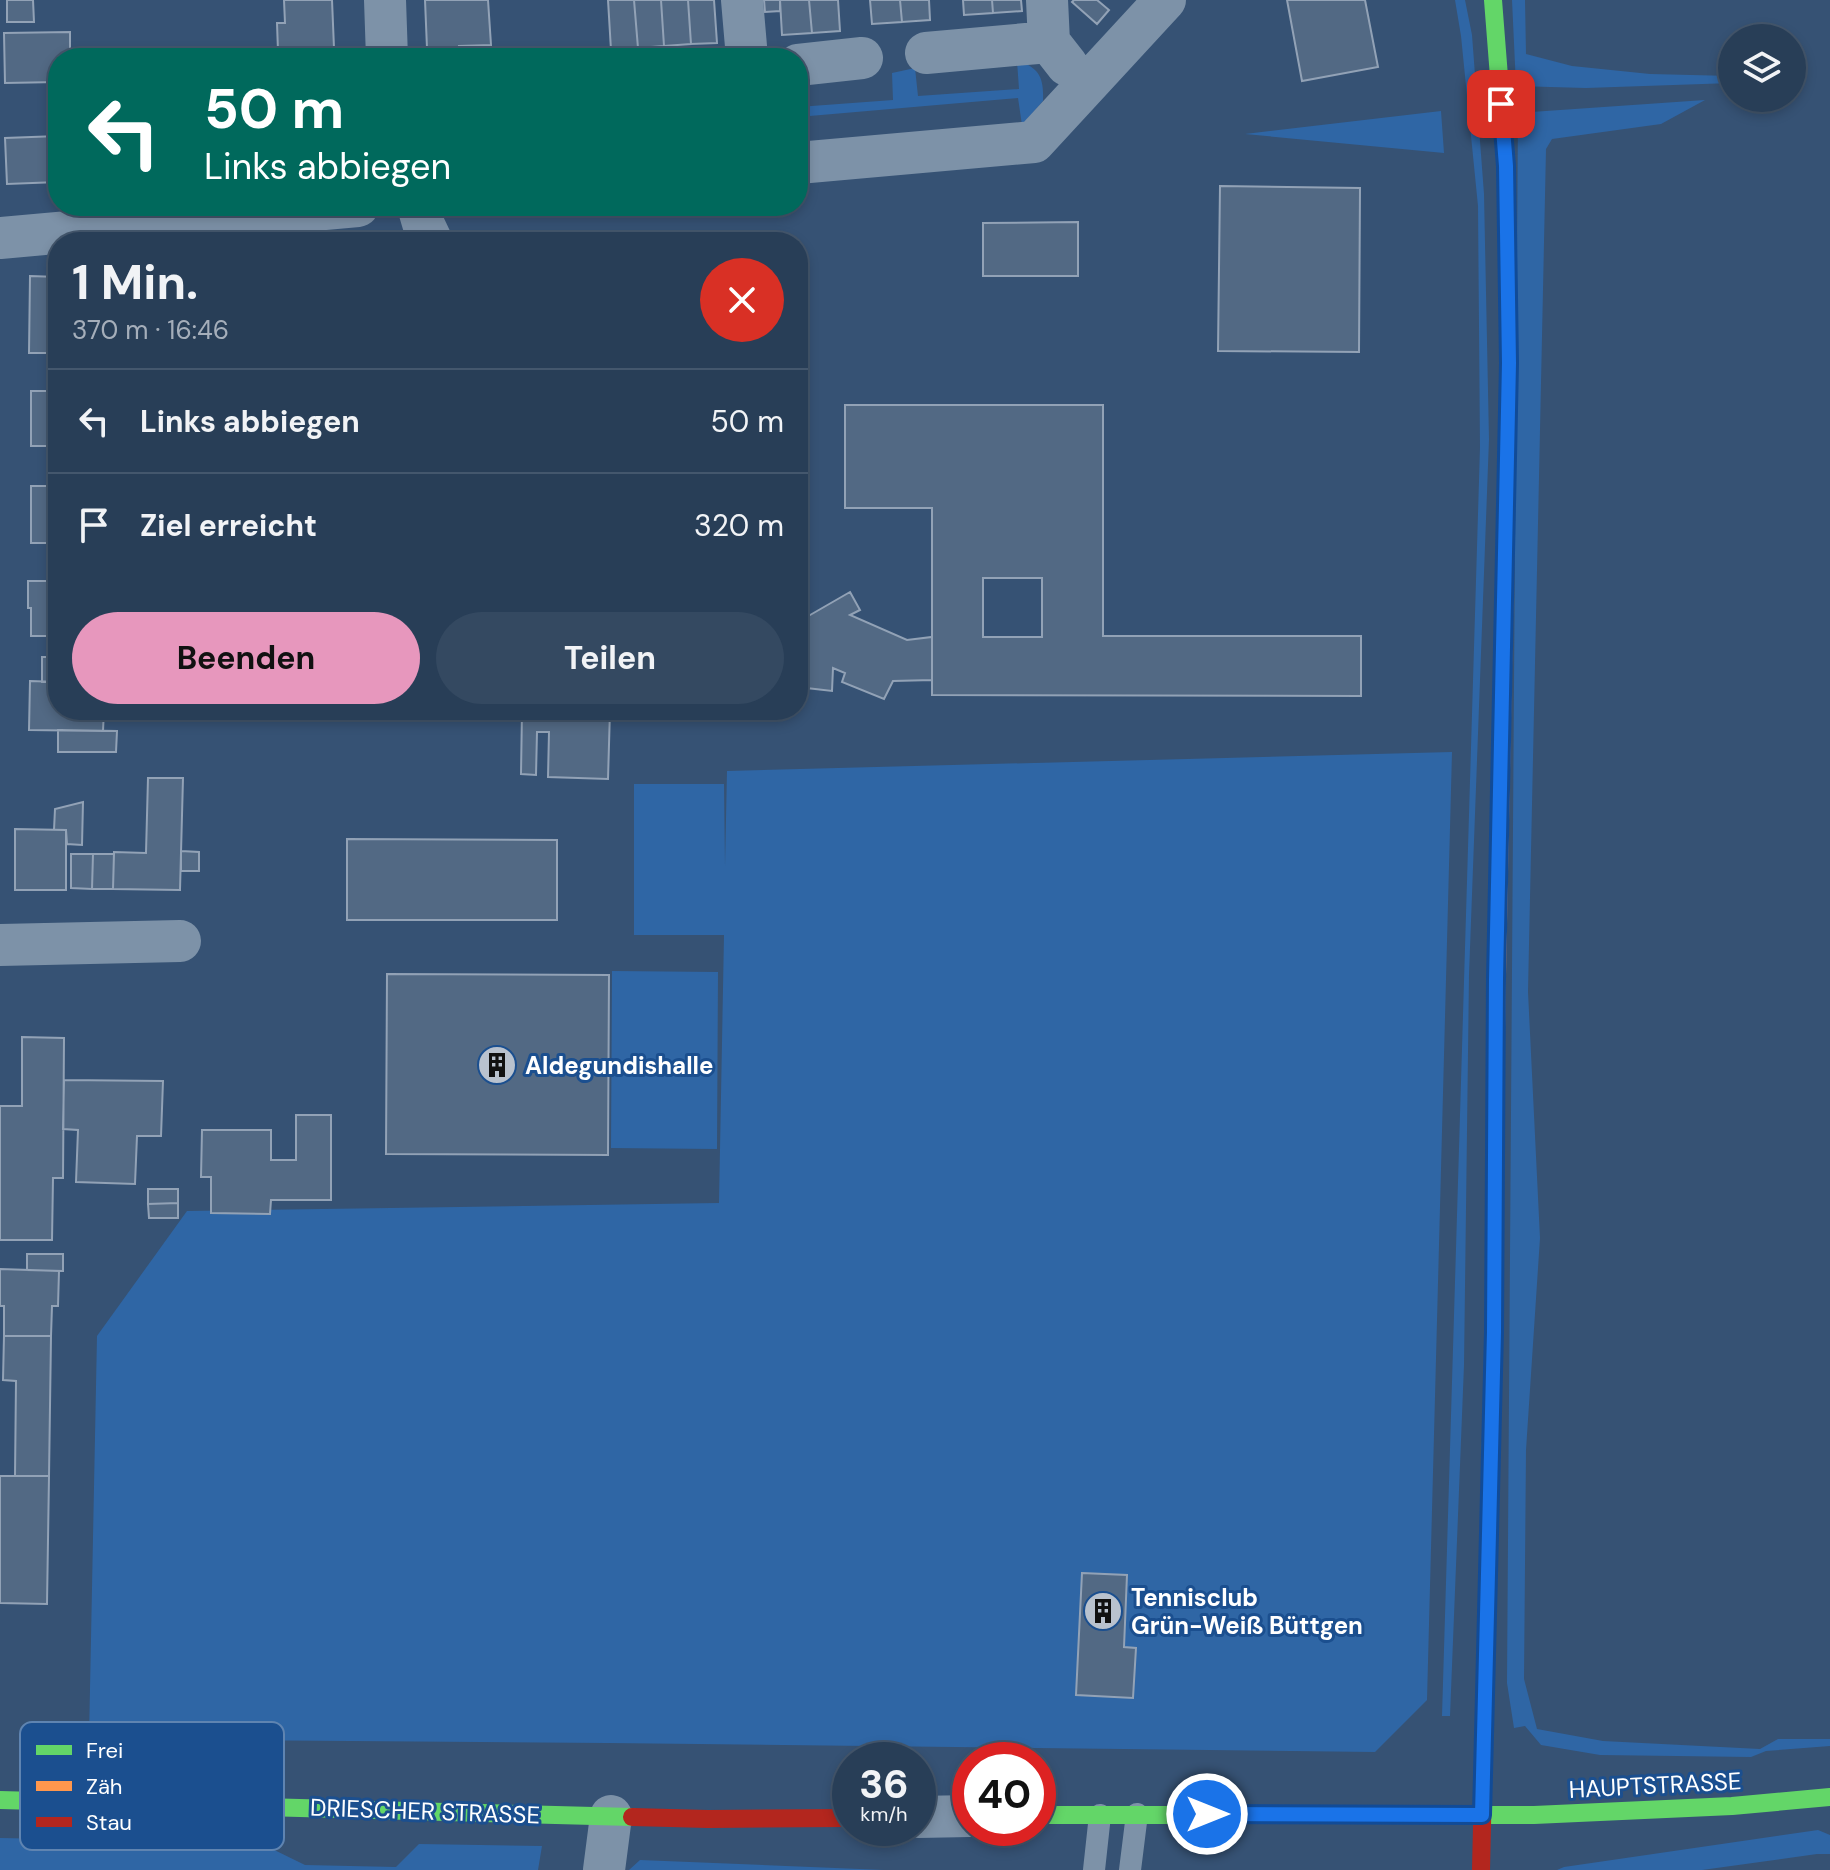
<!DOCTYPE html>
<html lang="de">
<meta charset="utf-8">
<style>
:root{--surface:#283e57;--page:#344961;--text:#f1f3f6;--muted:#a5aeba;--line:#44576d;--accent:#e797bd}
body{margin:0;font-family:"DM Sans",sans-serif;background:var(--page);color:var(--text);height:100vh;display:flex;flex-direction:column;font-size:30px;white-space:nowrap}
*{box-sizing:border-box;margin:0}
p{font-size:26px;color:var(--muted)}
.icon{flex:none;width:44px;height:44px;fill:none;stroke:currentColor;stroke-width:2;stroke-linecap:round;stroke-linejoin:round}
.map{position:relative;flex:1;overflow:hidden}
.drawer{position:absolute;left:48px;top:232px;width:760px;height:488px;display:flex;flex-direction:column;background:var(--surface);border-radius:32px;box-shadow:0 4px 12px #0003,0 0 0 2px var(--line)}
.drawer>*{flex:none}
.top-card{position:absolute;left:48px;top:48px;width:760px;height:168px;border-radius:32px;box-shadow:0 4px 12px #0003,0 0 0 2px var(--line);background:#00695c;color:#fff;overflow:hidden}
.tools{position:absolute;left:1718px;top:24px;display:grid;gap:16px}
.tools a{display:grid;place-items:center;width:88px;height:88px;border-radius:50%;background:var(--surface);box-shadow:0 4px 12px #0003,0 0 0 2px var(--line);font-size:40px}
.speed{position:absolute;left:832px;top:1742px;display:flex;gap:16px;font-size:40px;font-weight:700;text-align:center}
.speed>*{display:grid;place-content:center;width:104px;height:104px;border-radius:50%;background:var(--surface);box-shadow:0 4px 12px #0003,0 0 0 2px var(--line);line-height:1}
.speed small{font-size:20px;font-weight:400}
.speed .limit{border:12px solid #d22;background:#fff;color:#111}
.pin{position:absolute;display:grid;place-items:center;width:68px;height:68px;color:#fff;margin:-34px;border-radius:16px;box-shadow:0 4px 12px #0006}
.me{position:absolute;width:88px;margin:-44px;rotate:90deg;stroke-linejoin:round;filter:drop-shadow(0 0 6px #0008)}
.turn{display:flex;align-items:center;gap:28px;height:168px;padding:0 24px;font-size:36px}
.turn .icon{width:104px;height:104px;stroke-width:2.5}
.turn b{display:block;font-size:56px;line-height:68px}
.round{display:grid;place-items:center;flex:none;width:84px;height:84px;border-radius:42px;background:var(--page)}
.head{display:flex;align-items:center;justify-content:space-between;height:136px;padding:0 24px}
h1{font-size:48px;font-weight:700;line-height:60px}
.cta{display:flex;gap:16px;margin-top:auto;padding:16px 24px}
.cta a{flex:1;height:92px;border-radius:48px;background:var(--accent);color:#111;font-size:32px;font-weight:700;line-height:92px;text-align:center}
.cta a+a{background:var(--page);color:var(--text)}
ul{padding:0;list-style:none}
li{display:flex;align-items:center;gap:24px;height:104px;padding:0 24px;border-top:2px solid var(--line)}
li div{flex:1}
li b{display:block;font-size:30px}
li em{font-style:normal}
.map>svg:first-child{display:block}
.green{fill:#2f66a5}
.building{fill:#526984;stroke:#92a2b6;stroke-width:2;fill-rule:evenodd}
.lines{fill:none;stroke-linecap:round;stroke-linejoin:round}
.lane{stroke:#7d92a8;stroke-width:22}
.street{stroke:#7d92a8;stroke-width:42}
.fast{stroke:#63d668;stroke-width:18}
.slow{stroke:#ff974d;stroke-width:18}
.jam{stroke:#b3261e;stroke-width:18}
.route-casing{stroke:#114b97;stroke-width:20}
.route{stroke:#1a73e8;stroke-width:14}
.labels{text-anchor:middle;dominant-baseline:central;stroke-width:6;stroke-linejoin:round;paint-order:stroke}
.poi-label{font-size:24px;font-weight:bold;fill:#fff;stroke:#1b4f8f;text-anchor:start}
.street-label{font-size:24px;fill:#fff;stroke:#1b4f8f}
.key{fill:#1b4f8f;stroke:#5f84b1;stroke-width:2}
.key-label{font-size:22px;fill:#fff}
</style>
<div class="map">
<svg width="1830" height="1870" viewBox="0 0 1830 1870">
<rect width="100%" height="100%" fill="#365274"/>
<path class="green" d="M1455,0H1465L1472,35L1484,194L1489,439L1469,975L1464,1365L1450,1716H1442L1480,447L1478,206L1461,36Z
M1512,0H1525L1526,54L1572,66L1650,74L1732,76V83L1586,88L1516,86Z
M1017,61C1040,67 1044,79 1043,101L1022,125L1018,98L798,117V107L893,100L892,73L915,68L918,96L1019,89Z
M1705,100L1661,124L1552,139L1546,149L1528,992L1540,1238L1526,1450L1524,1679L1537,1729L1603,1741L1760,1749L1778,1739H1830V1746L1766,1751L1751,1757L1600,1755L1541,1745L1525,1726L1514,1728L1507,1683L1518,113Z
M1441,111L1444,153L1245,134Z
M1452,752L1427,1700L1375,1752L608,1743L89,1739L97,1336L187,1211L719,1203L724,935H634V784H724L725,866L727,771Z
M612,971L718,972L717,1149L611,1148Z
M1818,1830L1830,1835V1854H1817L1702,1870H1557L1564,1867Z
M0,1838L260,1843L305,1865L396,1867L419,1844L542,1846L538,1870H0Z
M640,1860L884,1870H629Z"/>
<path class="building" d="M7,0H33L34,22H7Z
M284,0H332L334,48L278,51L277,23H285Z
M425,0H488L491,45L427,48Z
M608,0H634L638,48L611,50Z
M634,0H661L664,46L638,48Z
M661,0H688L691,44L664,46Z
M688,0H714L717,43L691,44Z
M764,0H780V11L765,12Z
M780,0H809L812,33L782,35Z
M809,0H838L840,31L812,33Z
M870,0H900L902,22L872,24Z
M900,0H929L930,20L902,22Z
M963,0H992L993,13L964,15Z
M992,0H1021L1022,11L993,13Z
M1074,0H1097L1109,10L1097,24L1072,2Z
M1287,0H1365L1378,67L1302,81Z
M70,32V58H58V82L5,83L4,33Z
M491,45L492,58H460L459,46Z
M334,48V58H301L300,50Z
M58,136V182L7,184L5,138Z
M1220,186L1360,188L1359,352L1218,351Z
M1078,222V276H983V223Z
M30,276L58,277V353H29Z
M31,391H58V446H31Z
M845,405H1103V636H1361V696L932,695V508H845ZM983,578H1042V637H983Z
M31,486H58V543H31Z
M28,581H58V636H31V608H28Z
M850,592L860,610L850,615L907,640L932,637V680L893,681L884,699L842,682L845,673L833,668L832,691L798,687V622Z
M42,657H58V673L55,682H42Z
M30,681L58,682V710H104L103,731L29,730Z
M522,710H610L608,779L548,777L549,732H537L536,775L521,774Z
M58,730L117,731L116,752H58Z
M148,778H183L180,890L113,889L114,852L146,853Z
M83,802L82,845L67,844L66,830H54L55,809Z
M15,829L66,830V890H15Z
M347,839L557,840V920H347Z
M181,851L199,852V871H181Z
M71,854H93L92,889L71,888Z
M93,854H114L113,889H92Z
M387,974L609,975L608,1155L386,1154Z
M22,1037L64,1038L63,1178H53L52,1240H0V1106H22Z
M64,1080L163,1081L161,1136H137L135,1184L76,1182L78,1130L63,1129Z
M296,1115H331V1200H271L270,1214L211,1213V1177H201L202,1130H271V1160H296Z
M148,1189H178V1203L148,1204Z
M178,1203V1218H149L148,1204Z
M27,1254H63V1271L27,1270Z
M0,1269L59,1271L58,1306H52L51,1336H4V1306H0Z
M4,1336H51L49,1476H15L16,1381L3,1380Z
M0,1476H49L47,1604L0,1603Z
M1082,1573L1127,1575L1124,1647L1136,1648L1133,1698L1076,1695Z"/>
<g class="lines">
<path class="lane" d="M1094,1870L1100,1815
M1130,1870L1137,1814"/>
<path class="street" d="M385,0L387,58
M742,0L747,58
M1047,0L1049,42L1067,65
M926,53L1049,42
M798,65L862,58
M798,163L1034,142L1165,0
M418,206L423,223L432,242
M0,238L358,206
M0,945L180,941
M918,1817L970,1816
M604,1870L611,1816"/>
<path class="fast" d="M1493,0L1506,166L1509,363L1507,461
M1490,1477L1494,1332L1496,1027
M0,1800L632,1817
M1038,1815H1534L1732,1806L1830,1797"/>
<path class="slow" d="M1496,1027L1507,461"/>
<path class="jam" d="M632,1817L708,1819L850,1818
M1481,1870L1490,1477"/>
</g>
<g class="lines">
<g class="route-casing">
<path id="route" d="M1207,1814L1482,1815L1494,1332L1496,979L1509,363L1506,166L1501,104"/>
</g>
<use href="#route" class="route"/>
</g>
<defs>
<g id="building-disc" transform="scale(2)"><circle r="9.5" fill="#b9c2ce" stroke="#1b4f8f"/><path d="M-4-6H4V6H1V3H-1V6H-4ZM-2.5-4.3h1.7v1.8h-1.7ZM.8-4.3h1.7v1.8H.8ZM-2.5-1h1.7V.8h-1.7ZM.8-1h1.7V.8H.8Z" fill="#111"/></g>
</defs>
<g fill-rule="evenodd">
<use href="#building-disc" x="497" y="1065"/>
<use href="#building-disc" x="1103" y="1611"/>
</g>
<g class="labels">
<g class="poi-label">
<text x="525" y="1065">Aldegundishalle</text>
<text x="1131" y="1597">Tennisclub<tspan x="1131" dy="28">Grün-Weiß Büttgen</tspan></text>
</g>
<g class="street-label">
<text transform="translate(1655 1785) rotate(-3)">HAUPTSTRASSE</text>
<text transform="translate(425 1811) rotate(2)">DRIESCHER STRASSE</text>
</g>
</g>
<rect x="20" y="1722" width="264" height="128" rx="12" class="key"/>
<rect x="36" y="1745" width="36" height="10" fill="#63d668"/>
<rect x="36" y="1781" width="36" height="10" fill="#ff974d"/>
<rect x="36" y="1817" width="36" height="10" fill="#b3261e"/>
<g class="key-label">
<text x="86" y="1758">Frei</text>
<text x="86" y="1794">Zäh</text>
<text x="86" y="1830">Stau</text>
</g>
</svg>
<div class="tools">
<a><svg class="icon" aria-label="layers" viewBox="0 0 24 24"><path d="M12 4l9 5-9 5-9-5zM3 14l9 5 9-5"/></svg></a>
</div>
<div class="speed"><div>36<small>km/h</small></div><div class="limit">40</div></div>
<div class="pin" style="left:1501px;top:104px;background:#d93025"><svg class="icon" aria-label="arrive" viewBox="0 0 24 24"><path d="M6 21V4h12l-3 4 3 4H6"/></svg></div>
<svg class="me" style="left:1207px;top:1814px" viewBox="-20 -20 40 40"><circle r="17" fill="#1a73e8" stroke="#fff" stroke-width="3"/><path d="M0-11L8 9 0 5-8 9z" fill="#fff"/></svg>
<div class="top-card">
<div class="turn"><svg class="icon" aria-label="left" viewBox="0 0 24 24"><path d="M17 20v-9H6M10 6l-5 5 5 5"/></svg><div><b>50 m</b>Links abbiegen</div></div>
</div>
<section class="drawer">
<div class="head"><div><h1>1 Min.</h1><p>370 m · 16:46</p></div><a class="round" style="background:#d93025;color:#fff"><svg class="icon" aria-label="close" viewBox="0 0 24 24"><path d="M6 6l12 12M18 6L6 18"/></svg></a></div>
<ul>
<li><svg class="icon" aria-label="left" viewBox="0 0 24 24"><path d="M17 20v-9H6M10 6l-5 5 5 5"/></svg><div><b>Links abbiegen</b></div><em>50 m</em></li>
<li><svg class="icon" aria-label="arrive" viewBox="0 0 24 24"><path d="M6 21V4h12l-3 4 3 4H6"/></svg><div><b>Ziel erreicht</b></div><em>320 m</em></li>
</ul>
<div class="cta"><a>Beenden</a><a>Teilen</a></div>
</section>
</div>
